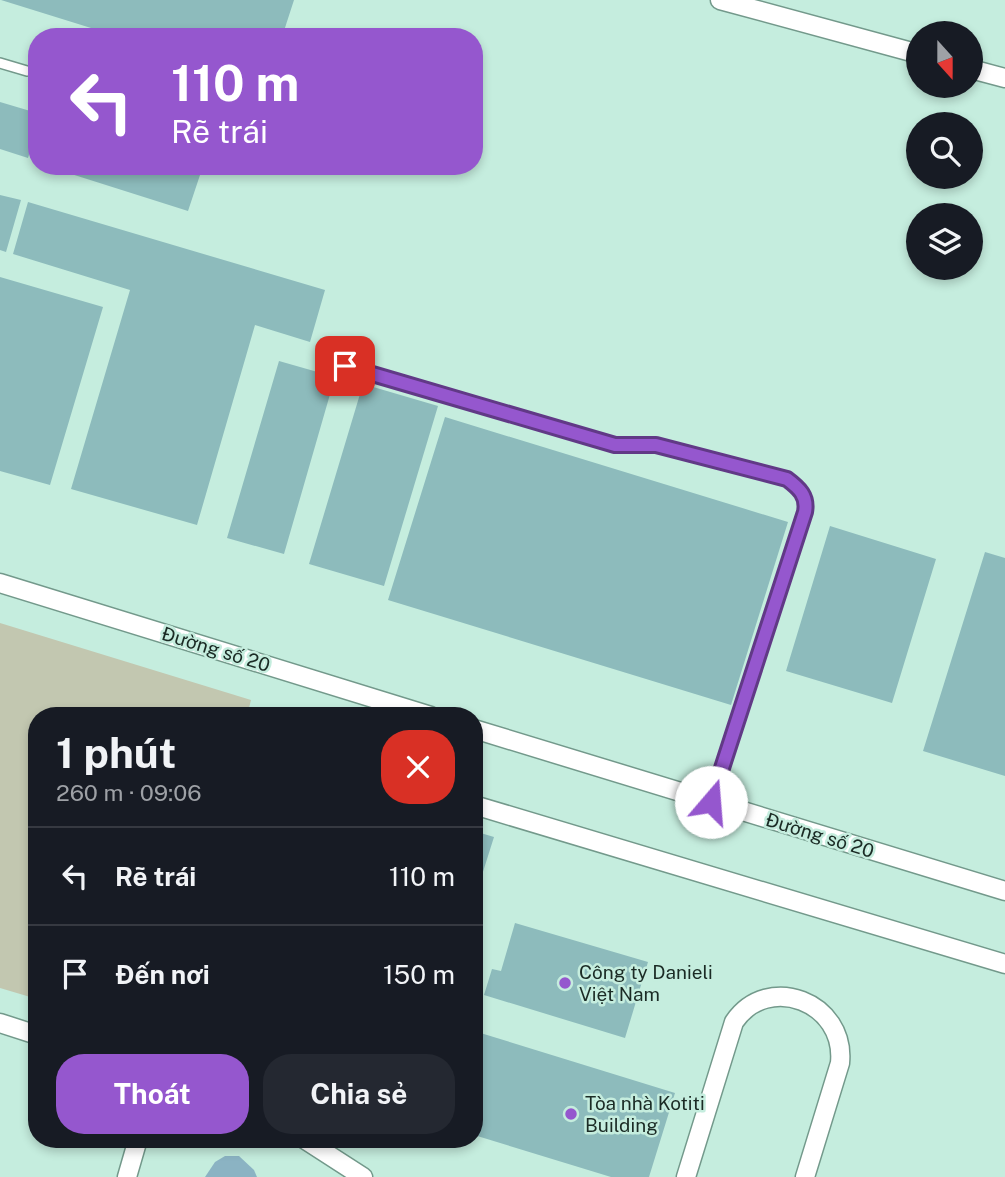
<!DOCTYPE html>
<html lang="vi">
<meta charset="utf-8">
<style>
:root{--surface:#171b24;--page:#242831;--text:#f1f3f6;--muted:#9ea1a6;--line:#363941;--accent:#9557ce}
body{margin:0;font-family:"Public Sans",sans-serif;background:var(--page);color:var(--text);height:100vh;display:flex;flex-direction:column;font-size:26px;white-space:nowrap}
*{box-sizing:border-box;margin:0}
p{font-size:23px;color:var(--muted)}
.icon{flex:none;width:38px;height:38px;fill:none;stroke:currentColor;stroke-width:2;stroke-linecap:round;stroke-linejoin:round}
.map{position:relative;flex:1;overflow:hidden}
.sheet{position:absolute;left:28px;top:707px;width:455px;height:441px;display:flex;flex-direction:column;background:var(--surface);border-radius:28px;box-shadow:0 4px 10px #0003}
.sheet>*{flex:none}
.banner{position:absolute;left:28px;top:28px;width:455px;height:147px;border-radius:28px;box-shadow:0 4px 10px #0003;background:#9557ce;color:#fff;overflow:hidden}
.needle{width:46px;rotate:159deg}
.buttons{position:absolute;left:906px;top:21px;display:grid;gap:14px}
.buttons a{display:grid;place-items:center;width:77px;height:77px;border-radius:50%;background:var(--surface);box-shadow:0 4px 10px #0003;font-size:35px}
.pin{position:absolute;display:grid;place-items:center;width:60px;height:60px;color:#fff;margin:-30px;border-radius:14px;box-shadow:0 4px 10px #0006}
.me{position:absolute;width:77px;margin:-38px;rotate:18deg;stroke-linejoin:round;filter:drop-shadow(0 0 5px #0008)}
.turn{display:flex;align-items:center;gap:24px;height:147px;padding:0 28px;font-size:32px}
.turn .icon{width:91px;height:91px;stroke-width:2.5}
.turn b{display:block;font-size:49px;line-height:60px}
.round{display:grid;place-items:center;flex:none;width:74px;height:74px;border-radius:28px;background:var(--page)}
.summary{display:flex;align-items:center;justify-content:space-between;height:119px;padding:0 28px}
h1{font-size:42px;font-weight:700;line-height:52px}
.primary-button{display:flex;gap:14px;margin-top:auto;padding:14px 28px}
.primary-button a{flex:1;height:80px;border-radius:28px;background:var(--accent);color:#fff;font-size:28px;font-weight:700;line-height:80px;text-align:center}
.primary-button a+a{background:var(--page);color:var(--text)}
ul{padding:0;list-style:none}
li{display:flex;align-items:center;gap:21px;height:98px;padding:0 28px;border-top:2px solid var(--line)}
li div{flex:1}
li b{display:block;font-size:26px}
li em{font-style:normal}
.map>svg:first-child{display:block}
.green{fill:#c2c7b0}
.water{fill:#8bb3c3}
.building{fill:#8dbbbc}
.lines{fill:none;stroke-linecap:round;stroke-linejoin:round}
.service-casing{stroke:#73998b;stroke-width:12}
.minor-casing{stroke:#73998b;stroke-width:21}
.service{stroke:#fff;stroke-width:9}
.minor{stroke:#fff;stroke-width:18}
.route-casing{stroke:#613986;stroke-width:18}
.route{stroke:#9557ce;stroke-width:12}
.poi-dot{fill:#9557ce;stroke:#c5edde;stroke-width:2.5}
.labels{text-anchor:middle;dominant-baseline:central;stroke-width:5;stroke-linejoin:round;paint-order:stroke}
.street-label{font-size:19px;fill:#1b2b25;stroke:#c5edde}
.poi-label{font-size:19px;fill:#1b2b25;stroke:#c5edde;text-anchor:start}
</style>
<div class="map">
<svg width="1005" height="1177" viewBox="0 0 1005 1177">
<rect width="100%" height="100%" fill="#c5edde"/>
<path class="green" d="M0,623L251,700L247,716H37V999L0,988Z"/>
<path class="water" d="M225,1156H239L254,1170L257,1177H205L215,1162Z"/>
<path class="building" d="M1,0H294L282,37H120Z
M0,102L37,113V130L28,158L0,149Z
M46,166H203L188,211Z
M0,195L21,200L6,252L0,250Z
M28,202L325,290L310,342L255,325L197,525L71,489L130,290L13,254Z
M0,277L103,307L50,485L0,471Z
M279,361L335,377L284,554L227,538Z
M363,384L438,406L384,586L309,564Z
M445,417L788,522L731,705L388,600Z
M830,526L936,559L892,703L786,671Z
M985,552L1005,558V776L923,751Z
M474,831L494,837L475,897H474Z
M515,923L648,962L625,1038L484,995L492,969L501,971Z
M474,1031L675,1093L649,1177H611L474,1135Z"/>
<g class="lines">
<g class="service-casing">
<path id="service" d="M0,63L27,71
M345,366L615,445H656L787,479C800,488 808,496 805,512L711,802"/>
</g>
<g class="minor-casing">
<path id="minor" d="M720,0L919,54
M971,69L1005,78
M0,583L431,716
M474,729L1005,891
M474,805L1005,964
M0,1023L37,1035
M304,1139L363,1177
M127,1177L138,1139
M686,1177L734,1022C768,972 846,1002 840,1063L805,1177"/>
</g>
<use href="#service" class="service"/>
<use href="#minor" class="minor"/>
</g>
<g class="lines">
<g class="route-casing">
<path id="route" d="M345,366L615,445H656L787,479C799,488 808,496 805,512L711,802"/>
</g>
<use href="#route" class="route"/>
</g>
<g class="poi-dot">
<circle cx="565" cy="983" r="7"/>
<circle cx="571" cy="1114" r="7"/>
</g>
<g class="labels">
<g class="street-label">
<text transform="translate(216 649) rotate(17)">Đường số 20</text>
<text transform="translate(820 835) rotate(17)">Đường số 20</text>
</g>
<g class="poi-label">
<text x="579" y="972">Công ty Danieli<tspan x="579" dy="22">Việt Nam</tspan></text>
<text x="585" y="1103">Tòa nhà Kotiti<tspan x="585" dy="22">Building</tspan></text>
</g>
</g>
</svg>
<div class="buttons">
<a><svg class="needle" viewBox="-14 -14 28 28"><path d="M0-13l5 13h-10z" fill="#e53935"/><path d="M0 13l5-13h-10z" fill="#9ea1a6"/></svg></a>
<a><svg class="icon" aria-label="search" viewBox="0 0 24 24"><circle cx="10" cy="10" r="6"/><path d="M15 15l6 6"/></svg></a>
<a><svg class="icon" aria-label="layers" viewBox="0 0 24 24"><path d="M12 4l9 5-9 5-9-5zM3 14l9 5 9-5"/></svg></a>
</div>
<div class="pin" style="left:345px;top:366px;background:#d93025"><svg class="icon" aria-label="arrive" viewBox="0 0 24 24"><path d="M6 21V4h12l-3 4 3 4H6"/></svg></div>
<svg class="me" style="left:711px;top:802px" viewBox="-20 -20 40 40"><circle r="19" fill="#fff"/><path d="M0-13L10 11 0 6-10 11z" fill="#9557ce"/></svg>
<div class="banner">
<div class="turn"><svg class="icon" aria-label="left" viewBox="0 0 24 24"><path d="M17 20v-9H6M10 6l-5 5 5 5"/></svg><div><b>110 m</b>Rẽ trái</div></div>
</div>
<section class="sheet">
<div class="summary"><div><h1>1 phút</h1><p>260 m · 09:06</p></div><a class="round" style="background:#d93025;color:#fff"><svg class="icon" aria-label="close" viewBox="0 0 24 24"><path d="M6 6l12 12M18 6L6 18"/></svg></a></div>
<ul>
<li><svg class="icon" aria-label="left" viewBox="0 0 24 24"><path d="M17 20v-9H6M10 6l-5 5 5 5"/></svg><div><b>Rẽ trái</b></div><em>110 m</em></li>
<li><svg class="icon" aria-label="arrive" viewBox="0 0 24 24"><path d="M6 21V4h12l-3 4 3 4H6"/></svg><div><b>Đến nơi</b></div><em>150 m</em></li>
</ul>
<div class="primary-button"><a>Thoát</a><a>Chia sẻ</a></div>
</section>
</div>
